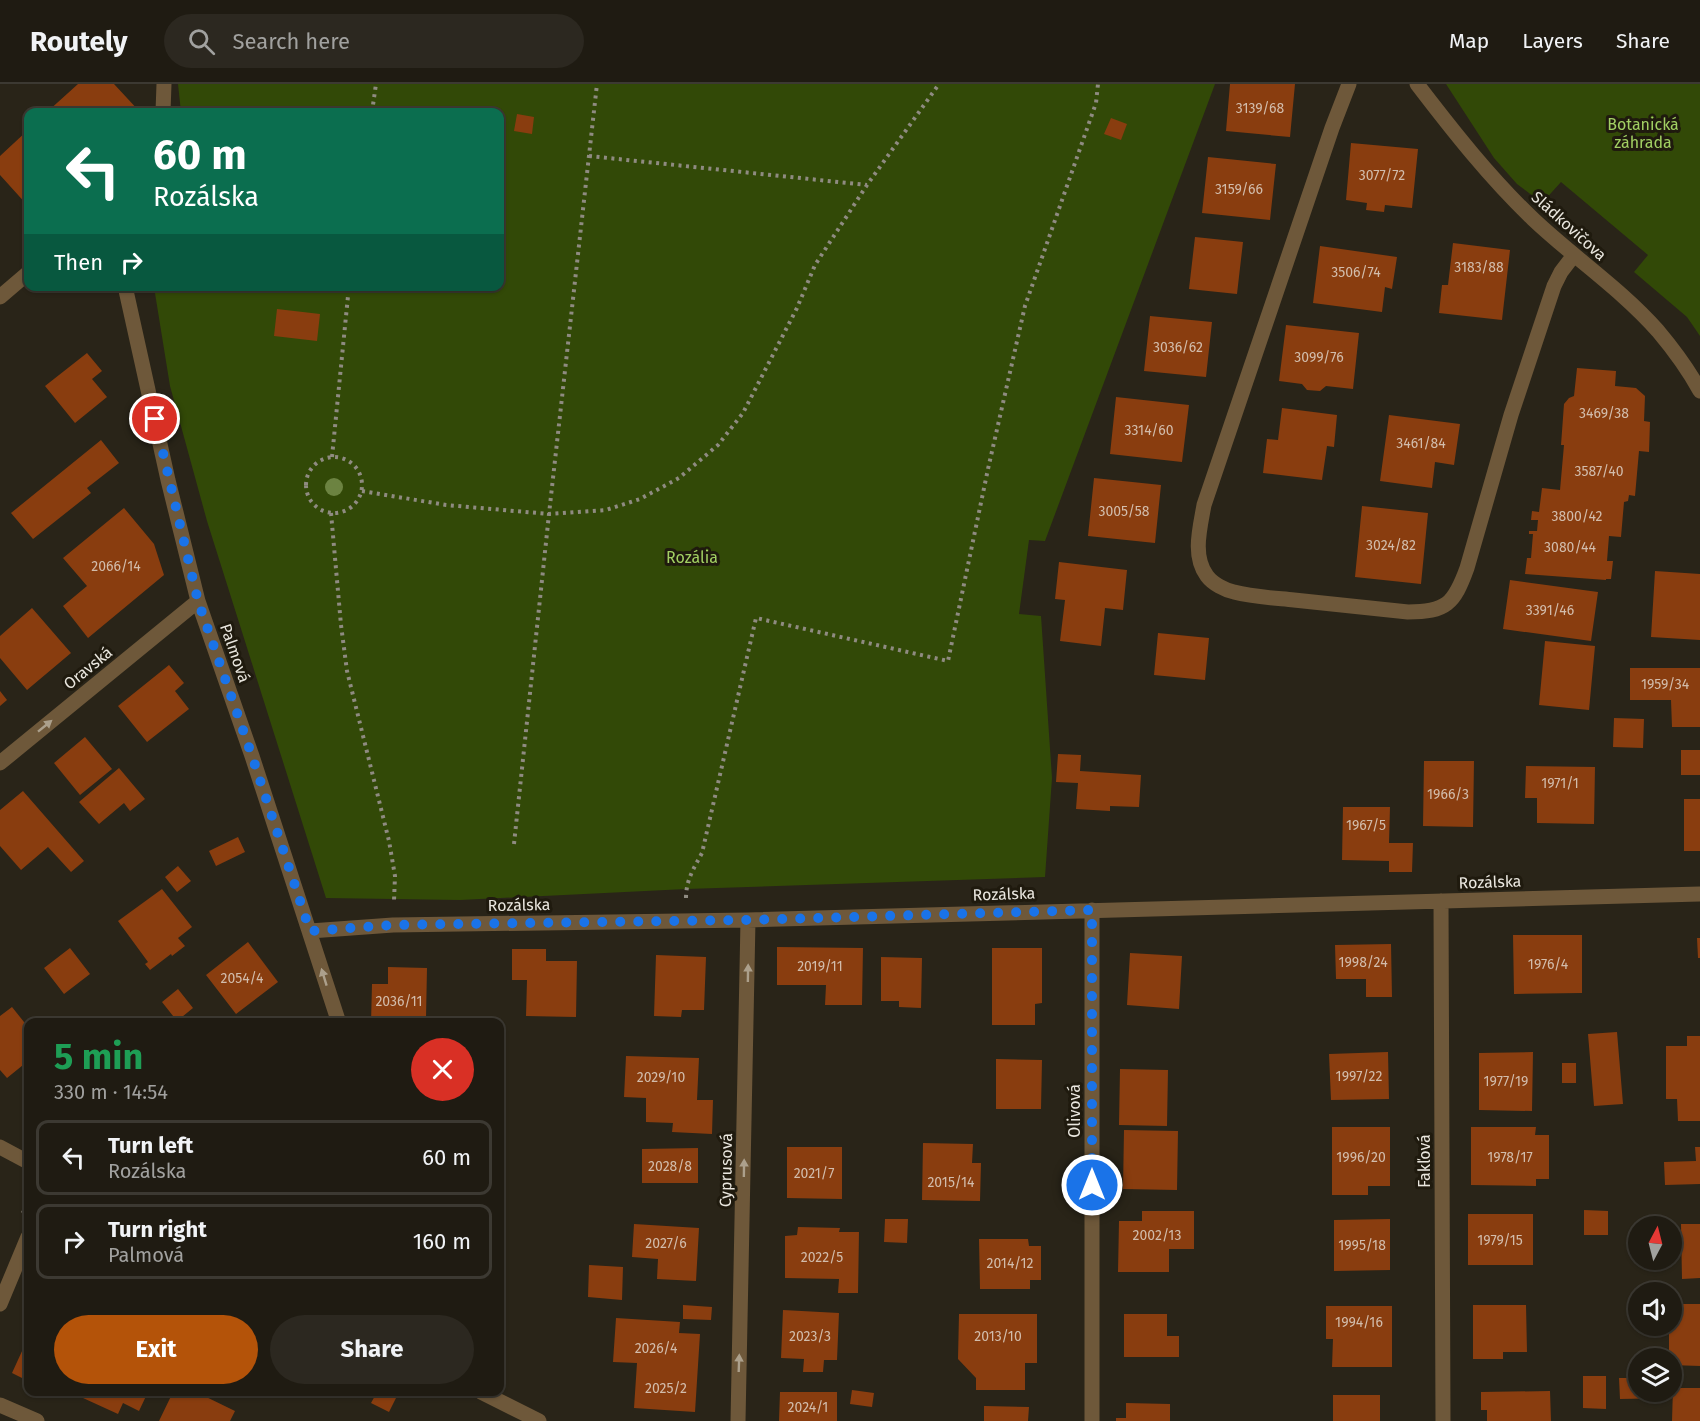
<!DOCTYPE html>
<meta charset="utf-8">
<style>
:root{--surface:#1f1b12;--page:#2c2820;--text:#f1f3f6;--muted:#a1a19f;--line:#3c3932;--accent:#b45309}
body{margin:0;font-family:"Fira Sans",sans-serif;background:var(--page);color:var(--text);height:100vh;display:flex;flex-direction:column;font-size:22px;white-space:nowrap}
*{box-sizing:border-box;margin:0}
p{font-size:20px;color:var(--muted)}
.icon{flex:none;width:33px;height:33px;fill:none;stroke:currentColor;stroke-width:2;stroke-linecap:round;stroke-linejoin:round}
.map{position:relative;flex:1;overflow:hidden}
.panel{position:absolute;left:24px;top:934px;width:480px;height:378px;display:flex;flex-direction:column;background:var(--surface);border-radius:12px;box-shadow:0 2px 4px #0004,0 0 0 2px var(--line)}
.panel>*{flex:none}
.top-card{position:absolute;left:24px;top:24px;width:480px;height:183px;border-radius:12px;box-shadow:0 2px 4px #0004,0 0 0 2px var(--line);background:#0b6e4f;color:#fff;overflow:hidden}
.needle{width:39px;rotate:7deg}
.buttons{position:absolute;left:1628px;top:1132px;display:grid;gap:12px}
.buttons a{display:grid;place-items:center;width:54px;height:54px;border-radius:50%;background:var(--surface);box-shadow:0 2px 4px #0004,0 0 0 2px var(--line);font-size:30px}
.pin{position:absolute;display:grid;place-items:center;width:51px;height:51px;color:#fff;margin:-26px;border:3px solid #fff;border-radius:50%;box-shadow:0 2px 6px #0007}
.me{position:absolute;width:66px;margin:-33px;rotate:0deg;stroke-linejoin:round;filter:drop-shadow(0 0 4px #0008)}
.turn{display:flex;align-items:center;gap:21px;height:126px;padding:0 30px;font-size:27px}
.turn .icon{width:78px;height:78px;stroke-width:2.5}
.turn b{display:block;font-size:42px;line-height:51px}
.then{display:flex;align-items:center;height:57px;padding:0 30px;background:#0003;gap:12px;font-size:22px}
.round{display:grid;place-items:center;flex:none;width:63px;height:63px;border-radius:32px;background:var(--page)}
.headline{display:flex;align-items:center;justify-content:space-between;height:102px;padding:0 30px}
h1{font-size:36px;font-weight:700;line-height:45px;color:#1e9e55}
.primary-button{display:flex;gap:12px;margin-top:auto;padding:12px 30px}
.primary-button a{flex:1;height:69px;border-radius:36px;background:var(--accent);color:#fff;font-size:24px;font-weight:700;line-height:69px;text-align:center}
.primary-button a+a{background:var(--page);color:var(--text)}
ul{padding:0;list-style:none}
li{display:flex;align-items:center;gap:18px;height:75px;margin:0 12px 9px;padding:0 18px;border:3px solid var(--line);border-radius:12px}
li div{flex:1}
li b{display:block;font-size:22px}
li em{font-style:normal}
header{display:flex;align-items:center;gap:36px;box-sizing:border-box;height:84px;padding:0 30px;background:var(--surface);border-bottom:2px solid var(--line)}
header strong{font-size:28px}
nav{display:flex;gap:33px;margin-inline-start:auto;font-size:21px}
.search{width:420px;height:54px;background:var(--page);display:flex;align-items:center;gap:15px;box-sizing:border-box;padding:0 21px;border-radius:33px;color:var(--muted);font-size:22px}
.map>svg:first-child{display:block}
.green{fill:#324907}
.building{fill:#893d0f}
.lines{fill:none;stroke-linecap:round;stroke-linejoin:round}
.path{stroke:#8f8b81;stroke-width:4;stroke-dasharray:3 4.5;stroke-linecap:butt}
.minor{stroke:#6e583a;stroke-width:15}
.tree{fill:#6c8341}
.oneway{fill:#aca08c}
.route{stroke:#1a73e8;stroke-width:10;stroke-dasharray:0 18}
.labels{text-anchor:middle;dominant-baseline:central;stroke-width:6;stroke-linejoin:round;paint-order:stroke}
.number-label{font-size:14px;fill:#d2bcab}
.park-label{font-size:16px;fill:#a2d063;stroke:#1f1a0e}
.street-label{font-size:16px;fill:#eae7df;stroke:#1f1a0e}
</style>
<header>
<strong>Routely</strong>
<div class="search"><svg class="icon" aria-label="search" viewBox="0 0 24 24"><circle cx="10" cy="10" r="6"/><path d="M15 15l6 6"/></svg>Search here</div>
<nav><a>Map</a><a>Layers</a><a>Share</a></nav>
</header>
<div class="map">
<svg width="1700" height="1337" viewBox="0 0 1700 1337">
<rect width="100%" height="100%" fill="#292418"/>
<path class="green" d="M178,0H1215L1045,457L1029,456L1019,530L1041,532L1052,694L1045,793L686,805L460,816L326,814L207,437L170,302L154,203L500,202V28H181Z
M1446,0H1700V252L1687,233L1634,188L1648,171L1561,98L1542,119L1517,100L1494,74Z"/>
<path class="building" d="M78,0H114L140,28H47Z
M1230,0H1295L1290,53L1226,47Z
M517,30L534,33L532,50L514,47Z
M1111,34L1127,40L1121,56L1104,50Z
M28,46V122L0,91V72Z
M1351,59L1418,65L1412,124L1385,121L1384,128L1366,126L1367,119L1346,116Z
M1208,73L1276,80L1270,136L1202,129Z
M1195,153L1243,158L1237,210L1189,205Z
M1453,159L1510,166L1502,236L1439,229L1442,201H1448Z
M1320,162L1397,173L1392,205L1385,203L1382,228L1313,219Z
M277,225L320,230L317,257L274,252Z
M1150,232L1212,238L1206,293L1144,287Z
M1286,241L1359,249L1353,305L1326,302L1320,307L1307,306L1302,300L1279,297Z
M87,269L102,287L92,295L107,313L75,339L45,302Z
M1577,284L1616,287L1615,302L1636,304L1645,312L1644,337L1650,338L1649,368L1639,367L1635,412L1629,411L1628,417L1624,418L1621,453L1609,452L1607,477H1613L1611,495H1606V496L1525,490L1527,474H1531L1533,450H1529V447H1537L1538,436H1531L1532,427L1539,428L1542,404L1560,406L1564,361H1561L1564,320L1569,314L1574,312Z
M1116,313L1189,321L1182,378L1110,370Z
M1282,324L1337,331L1334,363L1327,362L1322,396L1263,389L1267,355L1278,356Z
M1389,331L1460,340L1454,381L1435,378L1432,404L1380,397Z
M101,356L119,379L87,404L91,409L33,455L11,429Z
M1094,394L1161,401L1155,459L1088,452Z
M1362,422L1428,429L1421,500L1355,493Z
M124,424L154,460L164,491L88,554L63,522L87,502L63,474Z
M1059,478L1127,486L1123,526L1105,524L1101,562L1060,557L1065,516L1055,515Z
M1655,487L1700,490V556L1651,553Z
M1510,496L1598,508L1591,557L1503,545Z
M32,524L71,569L27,606L0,574V552Z
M1158,549L1209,554L1205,596L1154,591Z
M1545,557L1595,562L1589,626L1539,621Z
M169,581L184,599L175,607L189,625L147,658L118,622Z
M1630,584H1700V643H1672L1671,616H1630Z
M0,607L7,616L0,622Z
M1614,634L1644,635L1643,664L1613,663Z
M85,653L112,685L80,711L54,679Z
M1681,666H1700V691H1681Z
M1058,670L1081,671L1080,687L1141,691L1139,723L1110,722V727L1076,725L1078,699L1056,698Z
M1424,677H1474L1473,743L1423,742Z
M1526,682L1595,683L1594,740L1537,739V714H1525Z
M119,684L145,715L130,727L124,719L99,740L79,718Z
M23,707L84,777L71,788L48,763L21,786L0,762V726Z
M1684,715H1700V767H1684Z
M1343,723H1390L1389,759H1413L1412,788H1389V777L1342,776Z
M238,753L245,768L216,782L209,767Z
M178,782L191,797L177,808L165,793Z
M162,805L192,843L178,854L185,862L172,872L171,870L150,886L145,880L148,878L118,837Z
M1513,851H1582V909L1514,910Z
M1697,854H1700V874H1698Z
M248,858L278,898L236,930L206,891Z
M1391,860L1392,913H1366V895H1336L1335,861Z
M777,863L863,864L862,921H825L826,901H777Z
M70,864L90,890L64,910L44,884Z
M992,864H1042V919L1035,920V941H992Z
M512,865H546V877H577L576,933L526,932L527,896H512Z
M1130,869L1182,872L1179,925L1127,921Z
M656,871L706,873L704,926H682L681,933L654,932Z
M881,873L922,874L921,924L899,923V917H881Z
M388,883L427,884L426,934L399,933V939H371L372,900H388Z
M178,905L193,924L177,937L162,918Z
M12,923L28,943V977L7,994L0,986V932Z
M41,932L47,939H34Z
M1617,948L1623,1020L1594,1022L1588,950Z
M1687,952H1700V1037H1678L1677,1015H1666V962H1687Z
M1388,968L1389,1015L1331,1016L1329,970Z
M1533,968L1532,1027L1479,1026V969Z
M626,972L699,974L697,1016H713L712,1050L672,1048L673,1039L646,1038V1014L624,1013Z
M996,975L1042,976L1041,1025H996Z
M1562,979H1576V999H1562Z
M1120,985L1168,986L1167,1042L1119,1041Z
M1332,1043H1390V1102H1368V1111H1332Z
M1471,1043H1536L1535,1051H1549V1095H1536V1102L1471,1101Z
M1124,1046L1178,1047L1177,1106L1123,1105Z
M923,1059L973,1060L972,1079H981L980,1117L922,1116Z
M787,1063H842V1115L787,1114Z
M1695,1063H1700V1100L1665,1101L1664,1078L1696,1077Z
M698,1064V1099H642V1065Z
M1584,1126L1608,1127V1151H1584Z
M1142,1127H1194V1165H1169V1188H1118L1119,1137H1142Z
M1468,1130H1533V1181H1468Z
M885,1135H908L907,1159L884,1158Z
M1390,1135V1186L1334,1187V1136Z
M634,1140L699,1144L696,1197L657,1195L658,1175L632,1173Z
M1681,1140H1700V1194L1682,1195Z
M798,1143L840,1144L839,1148H859L858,1209H838L839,1195L785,1194V1152L797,1151Z
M500,1151H502L501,1174H500Z
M979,1155H1028L1029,1162H1041V1196H1030V1205H980Z
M589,1181L623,1183L622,1216L588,1213Z
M1671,1220H1700V1282L1671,1281V1275H1669V1248H1663L1664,1242H1671Z
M683,1221L712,1223L711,1236L683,1235Z
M1473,1221H1526L1527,1268H1503V1275H1473Z
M1326,1222H1392V1283H1332L1333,1255H1326Z
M783,1226L839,1229L837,1276H824L823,1288H803L804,1275L781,1274Z
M959,1230H1037V1279H1025V1306H976V1294L958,1275Z
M1124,1230H1167V1252H1179V1273H1124Z
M616,1234L680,1238L679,1249L700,1250L695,1328L634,1324L637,1279L613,1278Z
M28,1254V1297L12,1289Z
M1583,1292H1606V1325L1583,1324Z
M1619,1294H1638V1308H1671V1314L1620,1315Z
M1673,1304H1700V1337H1672Z
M852,1306L874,1309L872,1323L850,1320Z
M1550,1307L1551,1337H1487V1326H1481V1308Z
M86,1308H148L139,1327L123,1319L118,1330L83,1314Z
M173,1308H196L235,1327L230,1337H159Z
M377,1308H388L397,1312L389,1328L371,1319Z
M780,1308H837V1337H779Z
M1333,1311H1380V1337H1333Z
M1126,1319L1170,1320V1337H1116V1334H1126Z
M984,1322L1029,1323L1028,1337H984Z"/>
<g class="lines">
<path class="path" d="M372,28L376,0
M589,72L867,101
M332,373L349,202
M306 401a28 28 0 1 1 56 0a28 28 0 1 1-56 0Z
M362,407L446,421L549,430L606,426L640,415L679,394L718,361L743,329L797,224L815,181L867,101L939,0
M331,429L341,541L347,587L389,757L395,792L394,817
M514,760L549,430L597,0
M686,814C686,796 694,784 702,769L756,534L948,577L988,385L1025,222L1096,19L1098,0
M23,1129L28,1117"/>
<path class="minor" d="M1349,0L1332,44L1204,421C1200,444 1192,472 1207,492C1213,500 1225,506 1234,508C1253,513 1274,514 1294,516C1332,520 1370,524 1408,528C1446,528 1454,520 1467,484L1511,331L1554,202L1561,188L1574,171
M1417,0C1453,47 1490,94 1533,135C1573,173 1621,205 1658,247C1674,266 1688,285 1700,307
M163,28L164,0
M125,202L168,396L198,517L252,672L339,939
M0,213L28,189
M0,679L198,517
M1441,817L1443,1337
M310,847L393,841L748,836L1700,810
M0,1063L28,1078
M0,1220L28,1153
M481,1308L539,1337
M0,1321L37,1337
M738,1337L748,836
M1092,1337V826"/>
</g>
<circle class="tree" cx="334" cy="403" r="9"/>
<defs><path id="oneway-solid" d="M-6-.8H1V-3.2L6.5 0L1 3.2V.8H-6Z" transform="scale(1.5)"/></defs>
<g class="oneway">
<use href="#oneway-solid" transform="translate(45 642) rotate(-39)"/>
<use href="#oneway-solid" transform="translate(748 889) rotate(-89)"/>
<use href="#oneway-solid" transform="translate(324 893) rotate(-107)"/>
<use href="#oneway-solid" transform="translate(744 1084) rotate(-89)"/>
<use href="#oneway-solid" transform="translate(739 1279) rotate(-88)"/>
</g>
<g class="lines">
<path class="route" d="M155,335L198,517L252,672L310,847L393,841L748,836L1092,826V1101"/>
</g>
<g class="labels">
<g class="number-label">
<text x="1260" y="24">3139/68</text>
<text x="1382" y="91">3077/72</text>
<text x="1239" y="105">3159/66</text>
<text x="1479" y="183">3183/88</text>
<text x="1356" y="188">3506/74</text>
<text x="1178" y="263">3036/62</text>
<text x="1319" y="273">3099/76</text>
<text x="1604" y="329">3469/38</text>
<text x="1149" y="346">3314/60</text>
<text x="1421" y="359">3461/84</text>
<text x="1599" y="387">3587/40</text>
<text x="1124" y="427">3005/58</text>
<text x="1577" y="432">3800/42</text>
<text x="1391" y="461">3024/82</text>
<text x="1570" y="463">3080/44</text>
<text x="116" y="482">2066/14</text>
<text x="1550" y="526">3391/46</text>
<text x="1665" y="600">1959/34</text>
<text x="1560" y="699">1971/1</text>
<text x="1448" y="710">1966/3</text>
<text x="1366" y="741">1967/5</text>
<text x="1363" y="878">1998/24</text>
<text x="1548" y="880">1976/4</text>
<text x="820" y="882">2019/11</text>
<text x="242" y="894">2054/4</text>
<text x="399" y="917">2036/11</text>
<text x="1359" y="992">1997/22</text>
<text x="661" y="993">2029/10</text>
<text x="1506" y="997">1977/19</text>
<text x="1361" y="1073">1996/20</text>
<text x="1510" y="1073">1978/17</text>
<text x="670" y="1082">2028/8</text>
<text x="814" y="1089">2021/7</text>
<text x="951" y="1098">2015/14</text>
<text x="1157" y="1151">2002/13</text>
<text x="1500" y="1156">1979/15</text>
<text x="666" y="1159">2027/6</text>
<text x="1362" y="1161">1995/18</text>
<text x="822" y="1173">2022/5</text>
<text x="1010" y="1179">2014/12</text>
<text x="1359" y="1238">1994/16</text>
<text x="810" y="1252">2023/3</text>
<text x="998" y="1252">2013/10</text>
<text x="656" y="1264">2026/4</text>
<text x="666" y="1304">2025/2</text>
<text x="808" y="1323">2024/1</text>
</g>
<g class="park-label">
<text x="1643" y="40">Botanická<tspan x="1643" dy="18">záhrada</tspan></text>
<text x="692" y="473">Rozália</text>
</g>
<g class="street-label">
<text transform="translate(1569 142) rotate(42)">Sládkovičova</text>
<text transform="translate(235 569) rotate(71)">Palmová</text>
<text transform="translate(88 584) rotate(-39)">Oravská</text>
<text transform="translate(1490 798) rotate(-2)">Rozálska</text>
<text transform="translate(1004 810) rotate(-2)">Rozálska</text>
<text transform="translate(519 821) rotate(-1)">Rozálska</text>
<text transform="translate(1074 1027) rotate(-90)">Olivová</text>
<text transform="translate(1424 1077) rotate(-90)">Fakľová</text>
<text transform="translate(726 1086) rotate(-89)">Cyprusová</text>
</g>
</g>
</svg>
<div class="buttons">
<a><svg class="needle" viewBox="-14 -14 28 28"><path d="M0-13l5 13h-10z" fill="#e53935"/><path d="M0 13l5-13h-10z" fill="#a1a19f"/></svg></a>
<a><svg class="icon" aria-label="sound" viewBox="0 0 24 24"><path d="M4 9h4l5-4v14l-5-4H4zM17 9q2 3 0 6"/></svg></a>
<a><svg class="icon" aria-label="layers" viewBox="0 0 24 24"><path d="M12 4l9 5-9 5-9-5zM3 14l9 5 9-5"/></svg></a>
</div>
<div class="pin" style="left:155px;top:335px;background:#d93025"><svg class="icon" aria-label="arrive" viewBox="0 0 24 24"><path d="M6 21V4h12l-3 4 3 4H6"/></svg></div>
<svg class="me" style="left:1092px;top:1101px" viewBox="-20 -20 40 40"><circle r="17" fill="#1a73e8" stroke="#fff" stroke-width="3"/><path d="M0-11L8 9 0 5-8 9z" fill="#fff"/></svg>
<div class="top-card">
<div class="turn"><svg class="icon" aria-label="left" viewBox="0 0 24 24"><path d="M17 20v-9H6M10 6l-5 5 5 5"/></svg><div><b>60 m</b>Rozálska</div></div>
<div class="then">Then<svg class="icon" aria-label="right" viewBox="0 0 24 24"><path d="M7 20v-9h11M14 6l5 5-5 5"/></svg></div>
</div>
<section class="panel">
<div class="headline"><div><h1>5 min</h1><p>330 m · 14:54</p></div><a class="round" style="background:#d93025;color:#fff"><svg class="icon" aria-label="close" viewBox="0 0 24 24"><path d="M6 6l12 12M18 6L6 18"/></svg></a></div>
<ul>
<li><svg class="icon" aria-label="left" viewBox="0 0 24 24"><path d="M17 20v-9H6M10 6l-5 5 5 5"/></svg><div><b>Turn left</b><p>Rozálska</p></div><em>60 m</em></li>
<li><svg class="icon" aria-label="right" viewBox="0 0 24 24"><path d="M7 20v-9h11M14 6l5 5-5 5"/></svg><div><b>Turn right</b><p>Palmová</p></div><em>160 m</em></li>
</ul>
<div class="primary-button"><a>Exit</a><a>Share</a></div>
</section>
</div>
